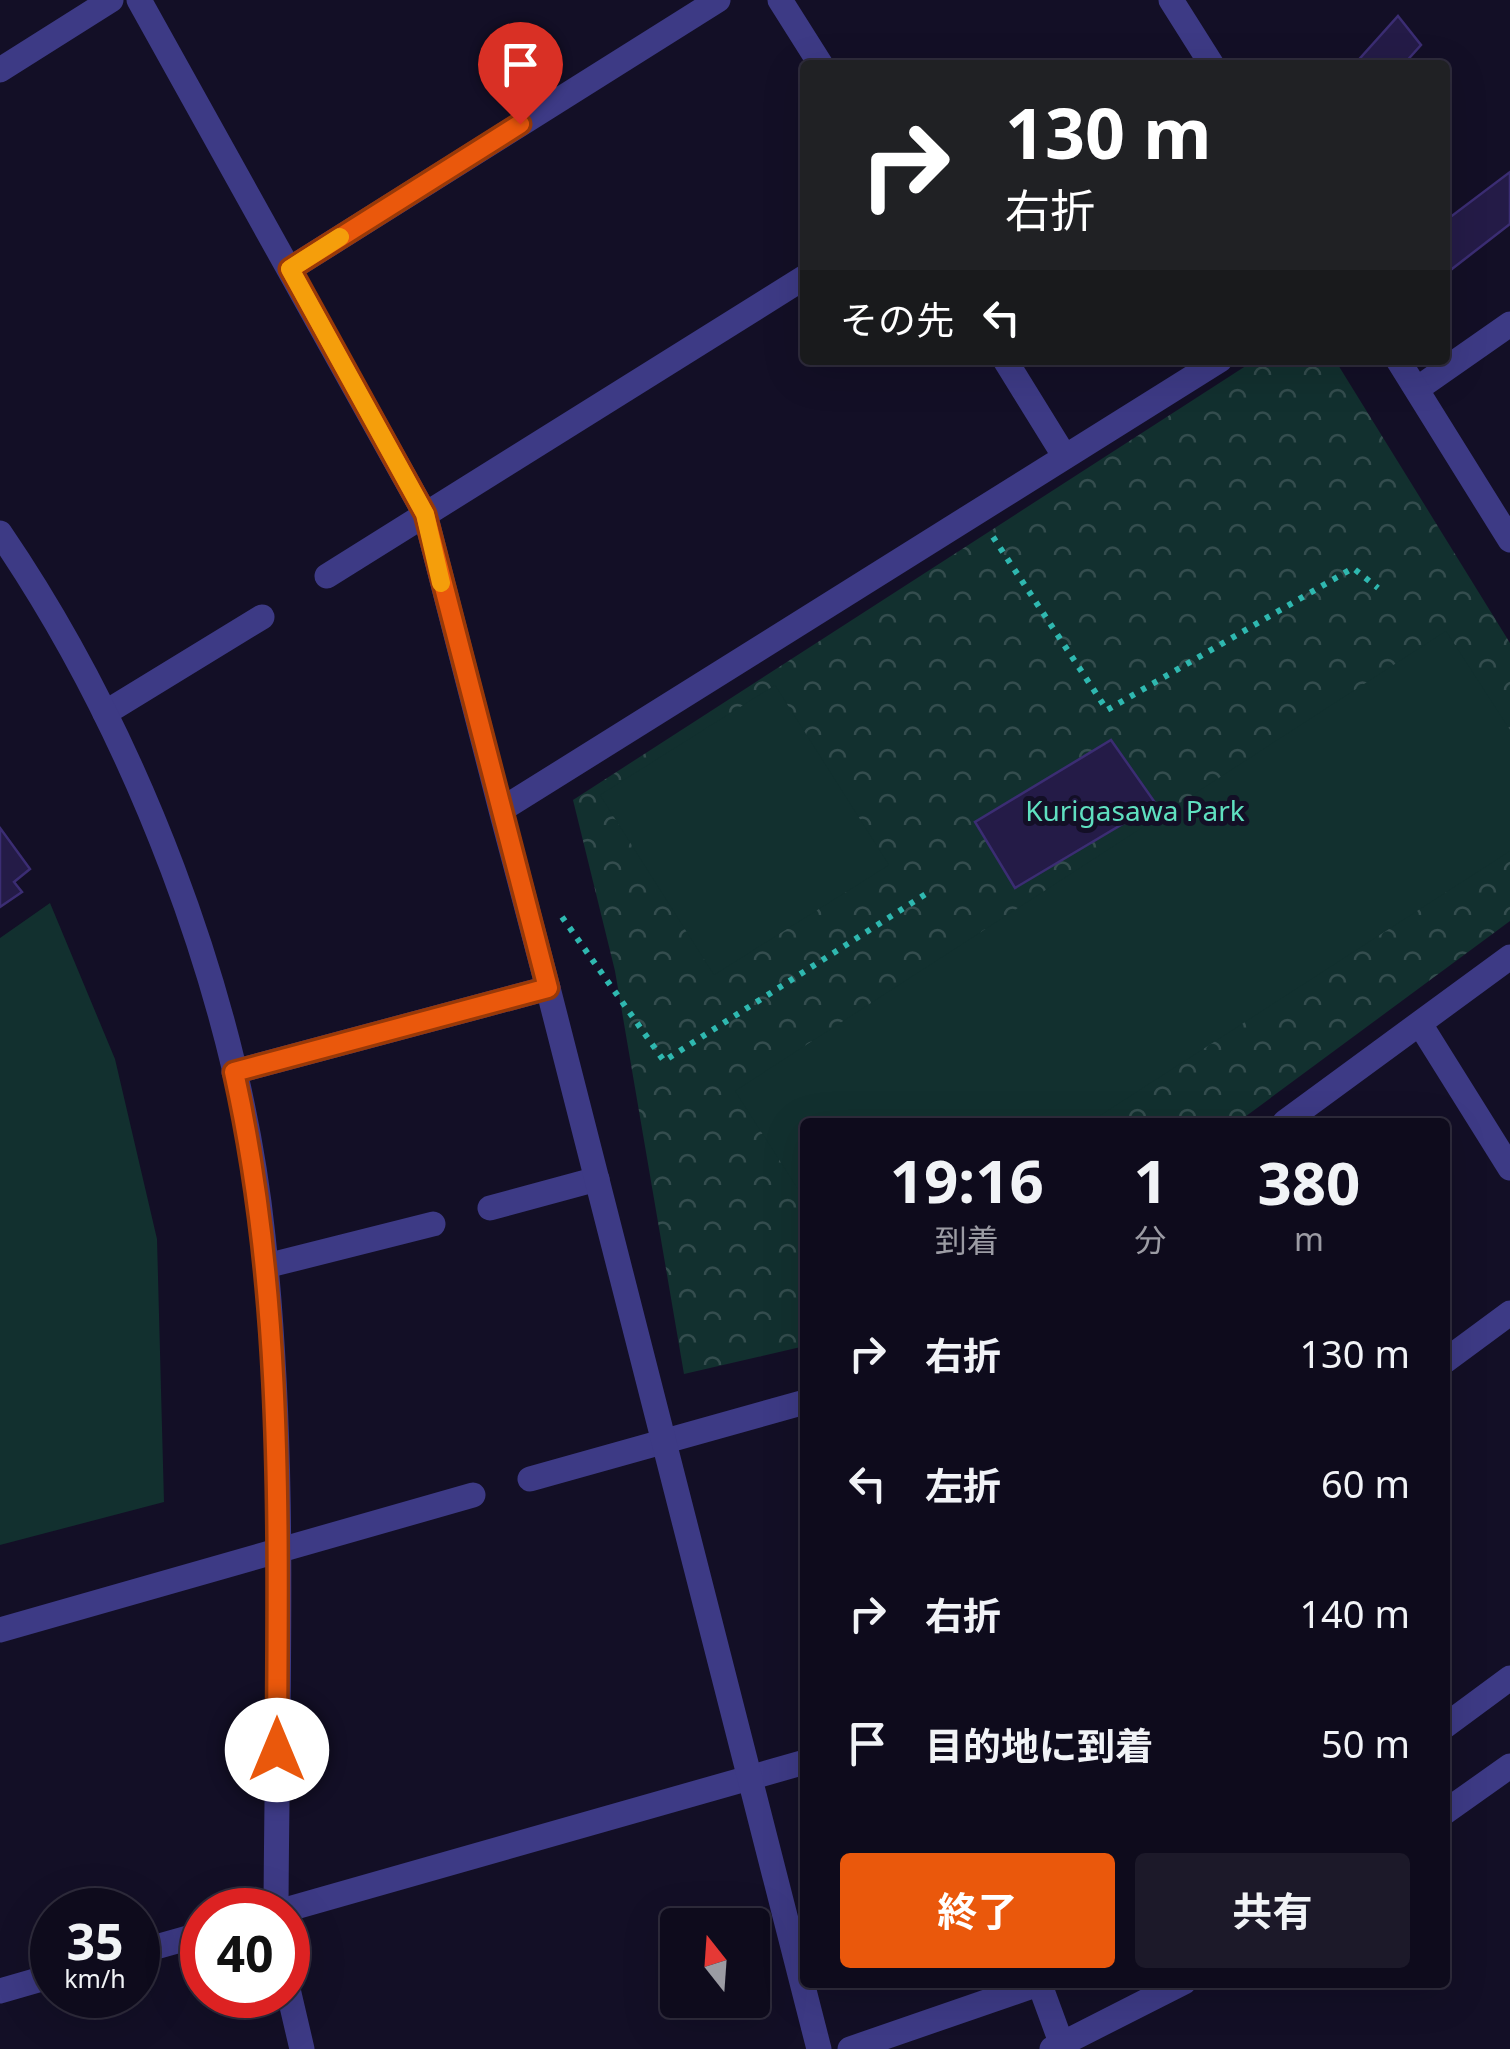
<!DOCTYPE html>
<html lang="ja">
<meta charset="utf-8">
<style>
:root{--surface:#0e0b1c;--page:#1c1929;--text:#f1f3f6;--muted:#9b9ba3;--line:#2e2b3b;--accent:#ea580c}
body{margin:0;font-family:"Noto Sans","Noto Sans JP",sans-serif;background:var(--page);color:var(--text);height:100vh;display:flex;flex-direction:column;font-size:38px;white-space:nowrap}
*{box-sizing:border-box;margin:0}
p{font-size:32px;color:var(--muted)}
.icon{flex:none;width:55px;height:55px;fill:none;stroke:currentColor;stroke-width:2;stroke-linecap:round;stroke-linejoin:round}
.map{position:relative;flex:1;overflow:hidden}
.side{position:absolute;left:800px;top:1118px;width:650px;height:870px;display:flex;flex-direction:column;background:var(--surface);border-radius:10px;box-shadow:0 10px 40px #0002,0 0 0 2px var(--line)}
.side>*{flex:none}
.top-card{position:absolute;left:800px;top:60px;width:650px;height:305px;border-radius:10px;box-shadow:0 10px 40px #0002,0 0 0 2px var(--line);background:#202124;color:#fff;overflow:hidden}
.needle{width:65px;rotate:343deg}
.fabs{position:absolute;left:660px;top:1908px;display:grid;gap:20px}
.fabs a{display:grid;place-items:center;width:110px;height:110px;border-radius:10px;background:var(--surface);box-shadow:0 10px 40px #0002,0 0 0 2px var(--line);font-size:50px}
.speed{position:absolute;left:30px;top:1888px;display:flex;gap:20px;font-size:50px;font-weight:700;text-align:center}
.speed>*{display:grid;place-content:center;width:130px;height:130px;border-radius:50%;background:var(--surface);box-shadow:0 10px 40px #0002,0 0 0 2px var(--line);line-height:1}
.speed small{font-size:25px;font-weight:400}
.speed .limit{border:15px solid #d22;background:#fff;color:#111}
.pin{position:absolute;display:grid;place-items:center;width:85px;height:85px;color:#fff;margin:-102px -42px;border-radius:50% 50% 50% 0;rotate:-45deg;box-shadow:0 0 10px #0007}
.pin .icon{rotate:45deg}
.me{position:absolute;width:110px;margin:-55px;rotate:0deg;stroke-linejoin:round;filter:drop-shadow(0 0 8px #0008)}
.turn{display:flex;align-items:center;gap:35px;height:210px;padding:0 40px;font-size:45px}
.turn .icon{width:130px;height:130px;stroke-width:2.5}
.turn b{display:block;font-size:70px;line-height:85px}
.then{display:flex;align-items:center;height:95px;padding:0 40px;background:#0003;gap:20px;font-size:38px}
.eta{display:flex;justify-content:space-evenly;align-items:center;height:170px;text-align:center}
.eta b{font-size:60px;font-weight:700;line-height:70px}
.primary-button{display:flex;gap:20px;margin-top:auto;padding:20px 40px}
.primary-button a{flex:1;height:115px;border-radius:10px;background:var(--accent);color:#fff;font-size:40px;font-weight:700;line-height:115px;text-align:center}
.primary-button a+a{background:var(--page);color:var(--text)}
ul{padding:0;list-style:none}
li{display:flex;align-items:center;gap:30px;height:130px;padding:0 40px}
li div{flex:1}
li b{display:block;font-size:38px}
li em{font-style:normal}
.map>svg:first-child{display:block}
.park{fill:url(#park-crowns)}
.garden{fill:#12302f}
.building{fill:#241b47;stroke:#3b2d73;stroke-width:2.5}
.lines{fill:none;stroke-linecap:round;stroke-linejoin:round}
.path{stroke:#2fb8b0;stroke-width:6;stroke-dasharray:5 8;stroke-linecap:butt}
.minor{stroke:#3d3a85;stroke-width:25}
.tertiary{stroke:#3d3a85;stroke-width:25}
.route-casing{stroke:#983908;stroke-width:25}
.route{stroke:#ea580c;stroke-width:18}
.slow{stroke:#f59e0b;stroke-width:18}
.labels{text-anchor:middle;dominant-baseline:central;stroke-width:10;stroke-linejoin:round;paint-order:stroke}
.park-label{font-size:28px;fill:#5fe0c0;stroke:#130f26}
</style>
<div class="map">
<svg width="1510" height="2049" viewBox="0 0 1510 2049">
<defs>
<pattern id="park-crowns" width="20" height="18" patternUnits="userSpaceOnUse" patternTransform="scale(2.5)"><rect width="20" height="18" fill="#12302f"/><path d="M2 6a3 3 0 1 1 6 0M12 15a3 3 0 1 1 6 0" fill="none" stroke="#344d4e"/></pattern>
</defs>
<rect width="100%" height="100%" fill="#130f26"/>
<path class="park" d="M1255,360H1335L1510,643V921L1238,1122H805V1346L684,1374L615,971L573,800Z"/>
<path class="garden" d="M1446,631L1510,730V851L1090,1122H805V1200L735,1091Z
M775,685L889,865L714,975L600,795Z
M50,903L115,1059L157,1239L164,1502L0,1545V938Z"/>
<path class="building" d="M1398,16L1421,45L1403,65H1354Z
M1510,172V224L1448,272L1445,266V221Z
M1111,740L1156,804L1015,888L975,822Z
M0,828L30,869L14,882L22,892L0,907Z"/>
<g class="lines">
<path class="path" d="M993,537L1107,710L1353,568L1378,588
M562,917L664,1061L929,892"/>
<path class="minor" d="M139,0L425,514L501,810
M780,0L821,65
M0,70L111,0
M290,269L718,0
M1005,360L1065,457
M1417,389L1510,324
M327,576L805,277
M105,713L262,617
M1420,1024L1510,1168
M234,1072L548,988L501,810L1220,360
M1285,1122L1510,957
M490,1208L597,1179
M266,1266L433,1224
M1445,1361L1510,1313
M530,1479L805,1402
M0,1630L473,1495
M285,1910L805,1762
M138,1952L202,1934
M0,1991L52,1976"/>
<path class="tertiary" d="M1171,0L1212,65
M1398,360L1510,540
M0,533C135,731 238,997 263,1236C287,1460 277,1686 276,1910
M548,988L819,2049
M1445,1726L1510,1678
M1445,1812L1510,1766
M1040,1985L1062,2045
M288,1989L302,2049
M850,2049L1044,1982
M1052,2049L1184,1982"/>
</g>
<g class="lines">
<g class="route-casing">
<path id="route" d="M277,1750C278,1523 284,1295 234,1072L548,988L425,514L290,269L520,124"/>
</g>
<use href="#route" class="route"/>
<path class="slow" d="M340,237L290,269L425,514L441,583"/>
</g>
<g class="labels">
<g class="park-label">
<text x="1135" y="810">Kurigasawa Park</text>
</g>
</g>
</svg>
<div class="fabs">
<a><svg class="needle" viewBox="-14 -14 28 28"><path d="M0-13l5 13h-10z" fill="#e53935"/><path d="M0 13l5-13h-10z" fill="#9b9ba3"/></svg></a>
</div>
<div class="speed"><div>35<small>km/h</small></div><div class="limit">40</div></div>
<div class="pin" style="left:520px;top:124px;background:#d93025"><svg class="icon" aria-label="arrive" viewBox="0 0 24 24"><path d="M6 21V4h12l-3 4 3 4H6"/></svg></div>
<svg class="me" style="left:277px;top:1750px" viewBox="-20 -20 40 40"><circle r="19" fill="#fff"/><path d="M0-13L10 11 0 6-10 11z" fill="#ea580c"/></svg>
<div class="top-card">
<div class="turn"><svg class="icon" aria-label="right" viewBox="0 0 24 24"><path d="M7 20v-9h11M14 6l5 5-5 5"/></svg><div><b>130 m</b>右折</div></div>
<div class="then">その先<svg class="icon" aria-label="left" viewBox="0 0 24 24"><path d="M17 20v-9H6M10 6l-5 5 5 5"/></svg></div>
</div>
<section class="side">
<div class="eta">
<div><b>19:16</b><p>到着</p></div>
<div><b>1</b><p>分</p></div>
<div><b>380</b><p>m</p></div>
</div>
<ul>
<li><svg class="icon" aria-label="right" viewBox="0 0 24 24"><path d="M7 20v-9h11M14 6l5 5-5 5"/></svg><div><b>右折</b></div><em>130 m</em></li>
<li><svg class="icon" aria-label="left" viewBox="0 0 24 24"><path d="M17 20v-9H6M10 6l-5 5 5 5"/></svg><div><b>左折</b></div><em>60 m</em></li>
<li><svg class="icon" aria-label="right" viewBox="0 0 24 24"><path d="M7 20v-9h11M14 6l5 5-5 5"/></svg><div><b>右折</b></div><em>140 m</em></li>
<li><svg class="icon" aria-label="arrive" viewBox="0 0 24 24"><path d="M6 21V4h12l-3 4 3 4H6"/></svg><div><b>目的地に到着</b></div><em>50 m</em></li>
</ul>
<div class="primary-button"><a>終了</a><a>共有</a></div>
</section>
</div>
